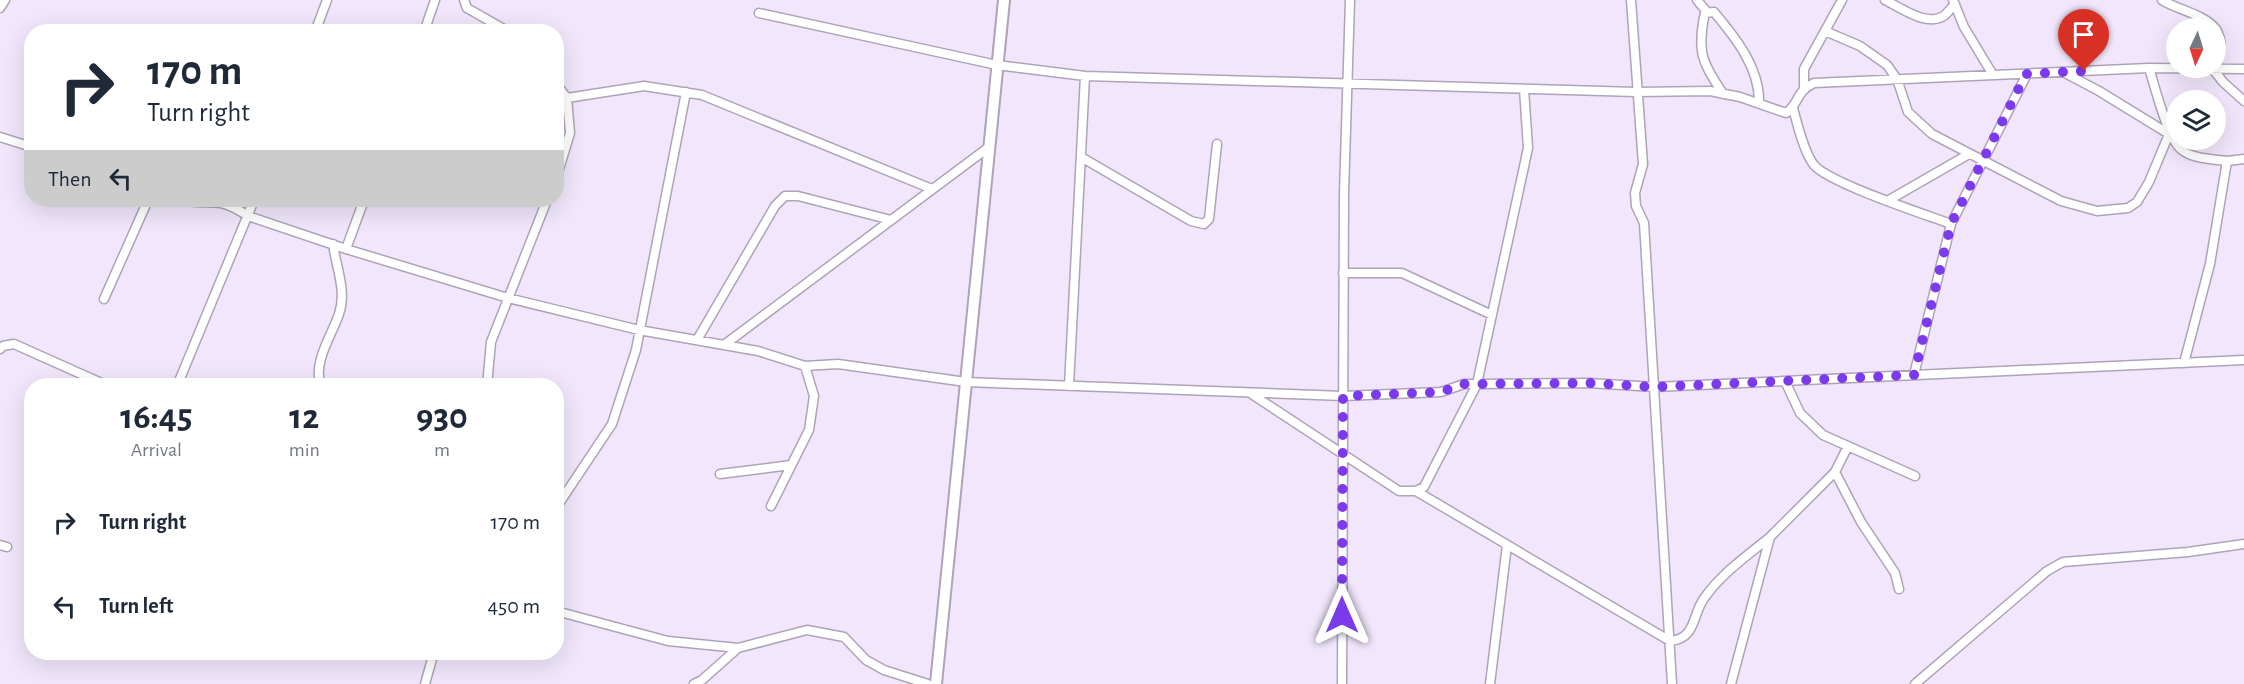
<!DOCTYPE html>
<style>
:root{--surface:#fff;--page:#f6f6f7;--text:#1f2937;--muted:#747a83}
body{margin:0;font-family:"Alegreya Sans",sans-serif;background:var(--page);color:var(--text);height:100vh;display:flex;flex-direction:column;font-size:22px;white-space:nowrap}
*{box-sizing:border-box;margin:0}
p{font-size:20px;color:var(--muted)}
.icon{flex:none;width:33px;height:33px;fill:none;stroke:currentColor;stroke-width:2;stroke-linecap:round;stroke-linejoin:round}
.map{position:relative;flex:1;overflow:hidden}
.side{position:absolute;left:24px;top:378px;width:540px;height:282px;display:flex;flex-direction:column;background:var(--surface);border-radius:24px;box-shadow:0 6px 24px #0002}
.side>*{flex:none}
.top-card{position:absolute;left:24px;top:24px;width:540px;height:183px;border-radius:24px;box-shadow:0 6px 24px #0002;background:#fff;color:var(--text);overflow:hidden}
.needle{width:39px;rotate:184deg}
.tools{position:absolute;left:2166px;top:18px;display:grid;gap:12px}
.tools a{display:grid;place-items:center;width:60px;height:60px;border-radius:50%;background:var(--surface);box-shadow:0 6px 24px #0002;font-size:30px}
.pin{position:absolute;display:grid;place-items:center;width:51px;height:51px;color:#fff;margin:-62px -26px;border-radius:50% 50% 50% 0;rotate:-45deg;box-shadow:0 0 6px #0007}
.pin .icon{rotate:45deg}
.me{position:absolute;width:66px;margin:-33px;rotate:0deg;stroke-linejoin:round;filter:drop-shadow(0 0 4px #0008)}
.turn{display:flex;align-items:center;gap:21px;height:126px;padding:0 24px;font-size:27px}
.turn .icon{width:78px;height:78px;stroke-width:2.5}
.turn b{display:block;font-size:42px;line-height:51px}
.then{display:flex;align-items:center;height:57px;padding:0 24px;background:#0003;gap:12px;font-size:22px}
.eta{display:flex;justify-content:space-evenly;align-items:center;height:102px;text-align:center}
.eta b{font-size:36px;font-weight:600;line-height:42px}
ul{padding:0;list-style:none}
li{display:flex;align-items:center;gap:18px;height:84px;padding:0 24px}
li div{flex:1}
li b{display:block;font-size:22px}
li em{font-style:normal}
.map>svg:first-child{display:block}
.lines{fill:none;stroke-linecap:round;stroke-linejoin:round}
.minor-casing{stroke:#aea3b7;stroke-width:11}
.tertiary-casing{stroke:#aea3b7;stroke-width:14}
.minor{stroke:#fff;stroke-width:8}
.tertiary{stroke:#fff;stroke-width:10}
.route{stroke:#7c3aed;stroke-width:10;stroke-dasharray:0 18}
</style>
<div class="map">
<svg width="2244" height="684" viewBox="0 0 2244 684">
<rect width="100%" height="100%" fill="#f1e6fb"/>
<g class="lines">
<g class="minor-casing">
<path id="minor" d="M464,0L467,8L509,32
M1631,0L1643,164L1635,193L1636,206L1644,223L1672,684
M1697,0L1707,12
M1885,0C1901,8 1928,28 1945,15C1948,12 1952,7 1955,4
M1953,0L1964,27L1993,75
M2162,0C2178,10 2203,14 2215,28
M0,8L5,0
M759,13L997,65L1085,76L1636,92L1710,91L1740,97L1786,113C1800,103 1795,92 1814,83L2149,68L2244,69
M2216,29C2222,40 2222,51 2216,62
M1825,31L1860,46L1887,65L1897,79L1908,112L1932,134L2061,201L2097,211L2128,208L2137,202L2149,182L2169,134L2099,91L2063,72
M315,32L327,0
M424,32L435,0
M2149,68C2155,87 2168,140 2182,150C2193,159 2213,159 2227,161L2210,264L2184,363
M2212,68L2223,82L2244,101
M556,84L567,98L570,133L556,179
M1804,88V69L1842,0
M1723,94C1703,62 1697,55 1704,17L1705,13L1714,12C1735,37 1760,68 1759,103
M567,98L644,86L702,95L932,189
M1793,108C1797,123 1804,153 1814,165C1829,183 1924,214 1951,224
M0,137L32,147
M1081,157L1191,221L1204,224L1209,219L1217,144
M2227,161L2244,159
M182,200C195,204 207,201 221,203C231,205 239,210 248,216L346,249L508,298L639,330L758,351L805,366L838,364L966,382L1343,396L1441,392L1464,384H1477L1589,383L1655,387L2244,360
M1889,200L1969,154
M346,249L364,200
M1343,273H1402L1492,315
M104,299L148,200
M697,340L775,206L785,196H798L891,220
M724,345L989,147
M0,349L3,346L14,344L108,386
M1914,375L1951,224L2027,74
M1785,381L1800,413L1823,435L1915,476
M177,386L254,200
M321,386C312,363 332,335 339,314C347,291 336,267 333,244
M487,386L491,342L547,200
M1069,386L1085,76
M1250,393L1399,491H1416L1424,487L1477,384L1528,148L1524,89
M1835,472L1861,522L1895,573L1899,589
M720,474L791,465
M1416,491L1670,641C1697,639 1692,613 1705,597C1722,573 1748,555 1770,537
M771,506L809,430L814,396L805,366
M556,508L612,424L636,350L686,92
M0,545L7,547
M556,611L668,641L738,648L807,630L844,637L866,660L884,670L928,684
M425,684L434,652
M694,684L702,680L738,648
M1342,684L1344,193L1350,0
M1490,684L1507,545
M1731,684L1770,537L1835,472L1848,446
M1915,684L2047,571L2063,562L2188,552L2244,544"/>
</g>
<g class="tertiary-casing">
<path id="tertiary" d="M936,684L1004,0"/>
</g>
<use href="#minor" class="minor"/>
<use href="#tertiary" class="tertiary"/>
</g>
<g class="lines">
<path class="route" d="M1342,615L1343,396L1441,392L1464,384H1477L1589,383L1654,387L1914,375L1951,224L2026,74L2084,71"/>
</g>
</svg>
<div class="tools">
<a><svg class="needle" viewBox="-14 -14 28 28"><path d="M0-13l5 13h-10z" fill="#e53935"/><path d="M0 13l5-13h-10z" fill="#747a83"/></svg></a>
<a><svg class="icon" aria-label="layers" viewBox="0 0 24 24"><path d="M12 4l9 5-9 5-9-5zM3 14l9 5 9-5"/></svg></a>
</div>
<div class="pin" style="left:2084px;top:71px;background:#d93025"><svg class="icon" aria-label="arrive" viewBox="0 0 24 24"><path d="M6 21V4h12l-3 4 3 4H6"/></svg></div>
<svg class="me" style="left:1342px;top:615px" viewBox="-20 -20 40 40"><path d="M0-17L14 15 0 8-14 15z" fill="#7c3aed" stroke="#fff" stroke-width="4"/></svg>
<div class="top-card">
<div class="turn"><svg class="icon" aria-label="right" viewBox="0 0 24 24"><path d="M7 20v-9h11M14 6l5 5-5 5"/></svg><div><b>170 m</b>Turn right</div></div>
<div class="then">Then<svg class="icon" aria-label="left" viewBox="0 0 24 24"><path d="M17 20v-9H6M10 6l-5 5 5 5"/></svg></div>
</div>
<section class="side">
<div class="eta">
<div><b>16:45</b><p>Arrival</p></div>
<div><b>12</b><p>min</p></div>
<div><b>930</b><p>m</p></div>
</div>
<ul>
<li><svg class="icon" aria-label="right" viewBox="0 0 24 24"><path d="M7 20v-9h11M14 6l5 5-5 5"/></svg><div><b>Turn right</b></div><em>170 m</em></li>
<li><svg class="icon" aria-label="left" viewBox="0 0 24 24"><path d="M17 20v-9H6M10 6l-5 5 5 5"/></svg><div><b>Turn left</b></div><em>450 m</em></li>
</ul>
</section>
</div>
